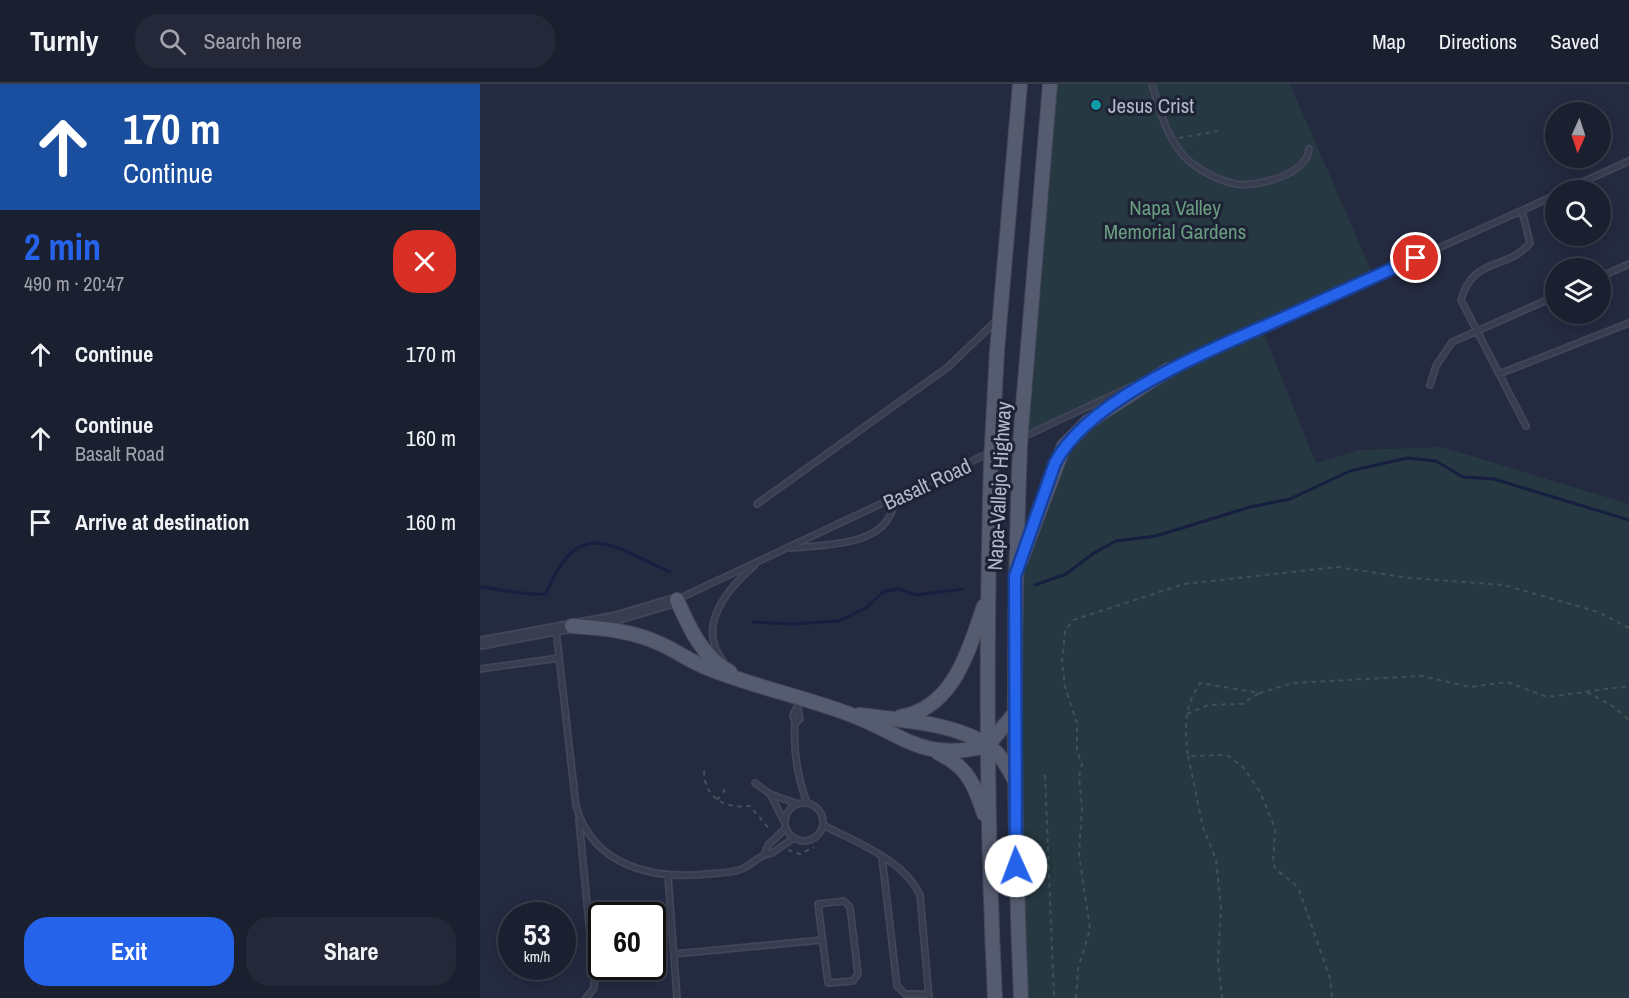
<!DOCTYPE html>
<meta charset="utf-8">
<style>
:root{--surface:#1b2030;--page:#242838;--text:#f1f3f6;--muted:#a0a3ab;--line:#393e4c;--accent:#2563eb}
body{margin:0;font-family:"Archivo Narrow",sans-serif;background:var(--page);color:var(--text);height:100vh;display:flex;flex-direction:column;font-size:22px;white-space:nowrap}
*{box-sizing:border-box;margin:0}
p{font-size:20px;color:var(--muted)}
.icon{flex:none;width:33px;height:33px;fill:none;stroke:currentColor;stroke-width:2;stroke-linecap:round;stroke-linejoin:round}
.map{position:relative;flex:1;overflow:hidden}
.side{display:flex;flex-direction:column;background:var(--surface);width:480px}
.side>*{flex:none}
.guide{background:#1a4fa0;color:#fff;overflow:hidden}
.needle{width:39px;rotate:183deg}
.fabs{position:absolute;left:1065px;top:18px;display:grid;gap:12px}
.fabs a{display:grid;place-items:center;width:66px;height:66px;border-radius:50%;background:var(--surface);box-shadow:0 3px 15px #0003,0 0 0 2px var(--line);font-size:30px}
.speed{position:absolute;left:18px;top:818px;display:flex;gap:12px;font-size:30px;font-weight:700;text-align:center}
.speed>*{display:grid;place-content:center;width:78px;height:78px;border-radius:50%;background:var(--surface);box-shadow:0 3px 15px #0003,0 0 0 2px var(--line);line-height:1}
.speed small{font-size:15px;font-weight:400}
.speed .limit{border:3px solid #111;border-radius:9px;background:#fff;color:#111}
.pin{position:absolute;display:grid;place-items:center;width:51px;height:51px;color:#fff;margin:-26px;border:3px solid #fff;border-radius:50%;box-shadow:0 2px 6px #0007}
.me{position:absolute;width:66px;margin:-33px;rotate:358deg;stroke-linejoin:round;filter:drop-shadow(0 0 4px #0008)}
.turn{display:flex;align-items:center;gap:21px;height:126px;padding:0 24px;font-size:27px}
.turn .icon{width:78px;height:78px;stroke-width:2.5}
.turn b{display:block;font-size:42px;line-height:51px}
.round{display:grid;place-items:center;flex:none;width:63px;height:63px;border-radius:24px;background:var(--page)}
.head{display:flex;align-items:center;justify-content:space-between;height:102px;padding:0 24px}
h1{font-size:36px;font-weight:700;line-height:45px;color:var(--accent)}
.primary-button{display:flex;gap:12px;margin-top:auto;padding:12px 24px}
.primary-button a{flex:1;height:69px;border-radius:24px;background:var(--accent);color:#fff;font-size:24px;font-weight:700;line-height:69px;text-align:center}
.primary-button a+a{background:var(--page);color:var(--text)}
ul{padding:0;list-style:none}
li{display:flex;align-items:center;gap:18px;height:84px;padding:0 24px}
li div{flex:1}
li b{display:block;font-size:22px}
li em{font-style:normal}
header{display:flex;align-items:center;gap:36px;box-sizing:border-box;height:84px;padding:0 30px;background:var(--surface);border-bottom:2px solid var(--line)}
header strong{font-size:28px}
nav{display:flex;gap:33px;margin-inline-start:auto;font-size:21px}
.search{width:420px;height:54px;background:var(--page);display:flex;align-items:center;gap:15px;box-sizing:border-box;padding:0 21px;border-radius:24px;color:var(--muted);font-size:22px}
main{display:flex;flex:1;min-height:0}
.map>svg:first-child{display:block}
.green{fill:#263841}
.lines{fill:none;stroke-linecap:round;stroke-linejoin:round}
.stream{stroke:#161f3f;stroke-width:3}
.service-casing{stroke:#414659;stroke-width:8}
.tertiary-casing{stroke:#414659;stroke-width:14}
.primary-casing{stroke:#414659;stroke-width:16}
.path{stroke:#3f5259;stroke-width:2;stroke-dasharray:4.5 4.5;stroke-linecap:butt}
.service{stroke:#383d50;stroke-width:4.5}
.tertiary{stroke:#383d50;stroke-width:10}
.primary{stroke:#565c70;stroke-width:14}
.primary-bridge-casing{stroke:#414659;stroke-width:16;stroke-linecap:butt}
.primary-bridge{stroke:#565c70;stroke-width:14}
.route-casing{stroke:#184099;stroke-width:15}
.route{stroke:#2563eb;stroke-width:10}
.culture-dot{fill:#0f9aa8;stroke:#1d2235;stroke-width:2}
.labels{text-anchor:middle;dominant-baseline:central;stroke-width:6;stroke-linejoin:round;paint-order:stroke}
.poi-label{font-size:21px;fill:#b4b8ca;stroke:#1d2235;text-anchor:start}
.park-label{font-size:21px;fill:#6a9c80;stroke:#1d2235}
.street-label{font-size:21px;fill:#b4b8ca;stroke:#1d2235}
</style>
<header>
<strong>Turnly</strong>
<div class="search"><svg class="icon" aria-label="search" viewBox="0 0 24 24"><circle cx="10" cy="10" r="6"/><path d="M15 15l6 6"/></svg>Search here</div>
<nav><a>Map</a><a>Directions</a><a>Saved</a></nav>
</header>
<main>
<section class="side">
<div class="guide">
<div class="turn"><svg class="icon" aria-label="ahead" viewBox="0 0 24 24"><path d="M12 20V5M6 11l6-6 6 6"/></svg><div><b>170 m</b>Continue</div></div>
</div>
<div class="head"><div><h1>2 min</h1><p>490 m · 20:47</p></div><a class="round" style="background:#d93025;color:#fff"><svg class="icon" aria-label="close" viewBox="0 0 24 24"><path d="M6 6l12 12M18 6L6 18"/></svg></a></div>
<ul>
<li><svg class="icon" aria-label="ahead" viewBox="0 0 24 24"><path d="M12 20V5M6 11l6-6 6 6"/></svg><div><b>Continue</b></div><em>170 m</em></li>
<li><svg class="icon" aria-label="ahead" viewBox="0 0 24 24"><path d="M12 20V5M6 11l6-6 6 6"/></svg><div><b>Continue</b><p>Basalt Road</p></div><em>160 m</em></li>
<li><svg class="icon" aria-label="arrive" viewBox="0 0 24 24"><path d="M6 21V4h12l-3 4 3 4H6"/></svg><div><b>Arrive at destination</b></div><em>160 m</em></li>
</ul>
<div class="primary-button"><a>Exit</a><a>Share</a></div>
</section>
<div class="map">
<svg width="1149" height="914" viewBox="0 0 1149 914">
<rect width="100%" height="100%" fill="#242a40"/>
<path class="green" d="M570,0H810L894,193L782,244L836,379L879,366L962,363L1149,420V914H541L534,630L544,550L543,543L534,544L535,492L584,362L683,289L543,354Z"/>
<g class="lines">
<path class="stream" d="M555,501L586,490L614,469L636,457L676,452L770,423L810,415L870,387L927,374L956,377L983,393L1014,395L1149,436
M0,503C23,505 43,512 66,510C98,432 129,460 190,488
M273,538L313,540L359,537L386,524L404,507L418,505L436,511L482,505"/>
<g class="service-casing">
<path id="service" d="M672,0C679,26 689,60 710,78C723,88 740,97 756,100C777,103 827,91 829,65
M1085,106L1149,77
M1042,127L1050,159C1027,187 993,172 981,216L1046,342
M1120,193L1149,180
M690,285L1076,111
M1019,290L1149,239
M950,301L956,282L972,258L1076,212
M277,420L468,283L516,237
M312,464C339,461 386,462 405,439C411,432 414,421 418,414
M198,515L652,302
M76,546L96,722C113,782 172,796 228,790C239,789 254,789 264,784C271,780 277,775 284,771
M243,577C216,542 247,505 274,482
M0,585L79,574
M318,625L320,635L315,639L313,631L321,615
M315,639C313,668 317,692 327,719
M275,699L290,710L318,720
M290,710L304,737
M305 738a19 19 0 1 1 38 0a19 19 0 1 1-38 0Z
M99,736L114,892V904L106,914
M343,741C377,759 423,775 440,811L449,914
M306,744L288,761L284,771L292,769L314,754
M402,773L417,902L425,910H449
M188,792L197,914
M364,817L370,823L378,890L373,897L348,899L338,820Z
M194,870L342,856"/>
</g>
<g class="tertiary-casing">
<path id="tertiary" d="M1,559L136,534L197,516"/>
</g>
<g class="primary-casing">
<path id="primary" d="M541,346L570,0
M512,360L517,267L540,0
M540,363C533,547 533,730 541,914
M511,379C506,557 506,735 515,914
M541,476L584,362L608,338L688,286
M197,516C209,543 222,573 250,588
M92,542C123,544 153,547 181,560C198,568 213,579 230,585C275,603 324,613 369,630C426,651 440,678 507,662L534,630
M379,631C420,636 485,639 516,668C524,676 529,686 534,695
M420,633C474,624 488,567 504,522
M458,669C487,682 495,701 504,730"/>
</g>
<path class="path" d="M699,54L738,47
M1107,608L1134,623L1149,636
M779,609L813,599L941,592L990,603L1027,598L1067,613L1149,602
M707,630L728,621L762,620L779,609L720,599C703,626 705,642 708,672L747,671L764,684L780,708L795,744L793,780C799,792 812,794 819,806L850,894L852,914
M708,672L723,743L736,776L741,824L738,878L742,914
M224,687C224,714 245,725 270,722L291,747
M565,691L574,914
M237,716L248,702
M308,766L320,770L334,763
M596,914L598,885L610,845L599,770L602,723L599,693L602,680L597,667V639L585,603L582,578L585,547L593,536L704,500L857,483L930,494L1024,501L1118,528L1149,544"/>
<use href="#service" class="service"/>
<use href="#tertiary" class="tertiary"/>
<use href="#primary" class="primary"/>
<g class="primary-bridge-casing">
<path id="primary-bridge" d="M540,363L541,346
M511,379L512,360"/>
</g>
<use href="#primary-bridge" class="primary-bridge"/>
</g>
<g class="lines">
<g class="route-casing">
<path id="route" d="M536,782L535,492L575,379C609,313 736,264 803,234C847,214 892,194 936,174"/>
</g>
<use href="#route" class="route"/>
</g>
<circle class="culture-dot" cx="616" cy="21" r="6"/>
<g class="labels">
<g class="poi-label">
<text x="628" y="21">Jesus Crist</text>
</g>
<g class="park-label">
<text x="695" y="123">Napa Valley<tspan x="695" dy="24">Memorial Gardens</tspan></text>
</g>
<g class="street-label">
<text transform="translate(447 400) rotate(-25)">Basalt Road</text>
<text transform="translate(519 402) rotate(-87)">Napa-Vallejo Highway</text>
</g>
</g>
</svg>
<div class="fabs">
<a><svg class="needle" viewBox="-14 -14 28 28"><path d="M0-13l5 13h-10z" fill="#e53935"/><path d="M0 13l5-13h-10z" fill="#a0a3ab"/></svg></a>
<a><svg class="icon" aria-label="search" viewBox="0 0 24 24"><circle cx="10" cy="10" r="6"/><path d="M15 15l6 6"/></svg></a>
<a><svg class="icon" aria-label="layers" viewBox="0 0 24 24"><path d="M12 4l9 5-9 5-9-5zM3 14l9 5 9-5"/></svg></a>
</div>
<div class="speed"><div>53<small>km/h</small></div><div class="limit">60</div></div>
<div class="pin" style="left:936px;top:174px;background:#d93025"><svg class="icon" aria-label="arrive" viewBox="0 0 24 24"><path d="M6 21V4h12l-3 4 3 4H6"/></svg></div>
<svg class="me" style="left:536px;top:782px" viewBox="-20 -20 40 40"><circle r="19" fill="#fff"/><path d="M0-13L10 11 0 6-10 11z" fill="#2563eb"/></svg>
</div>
</main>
